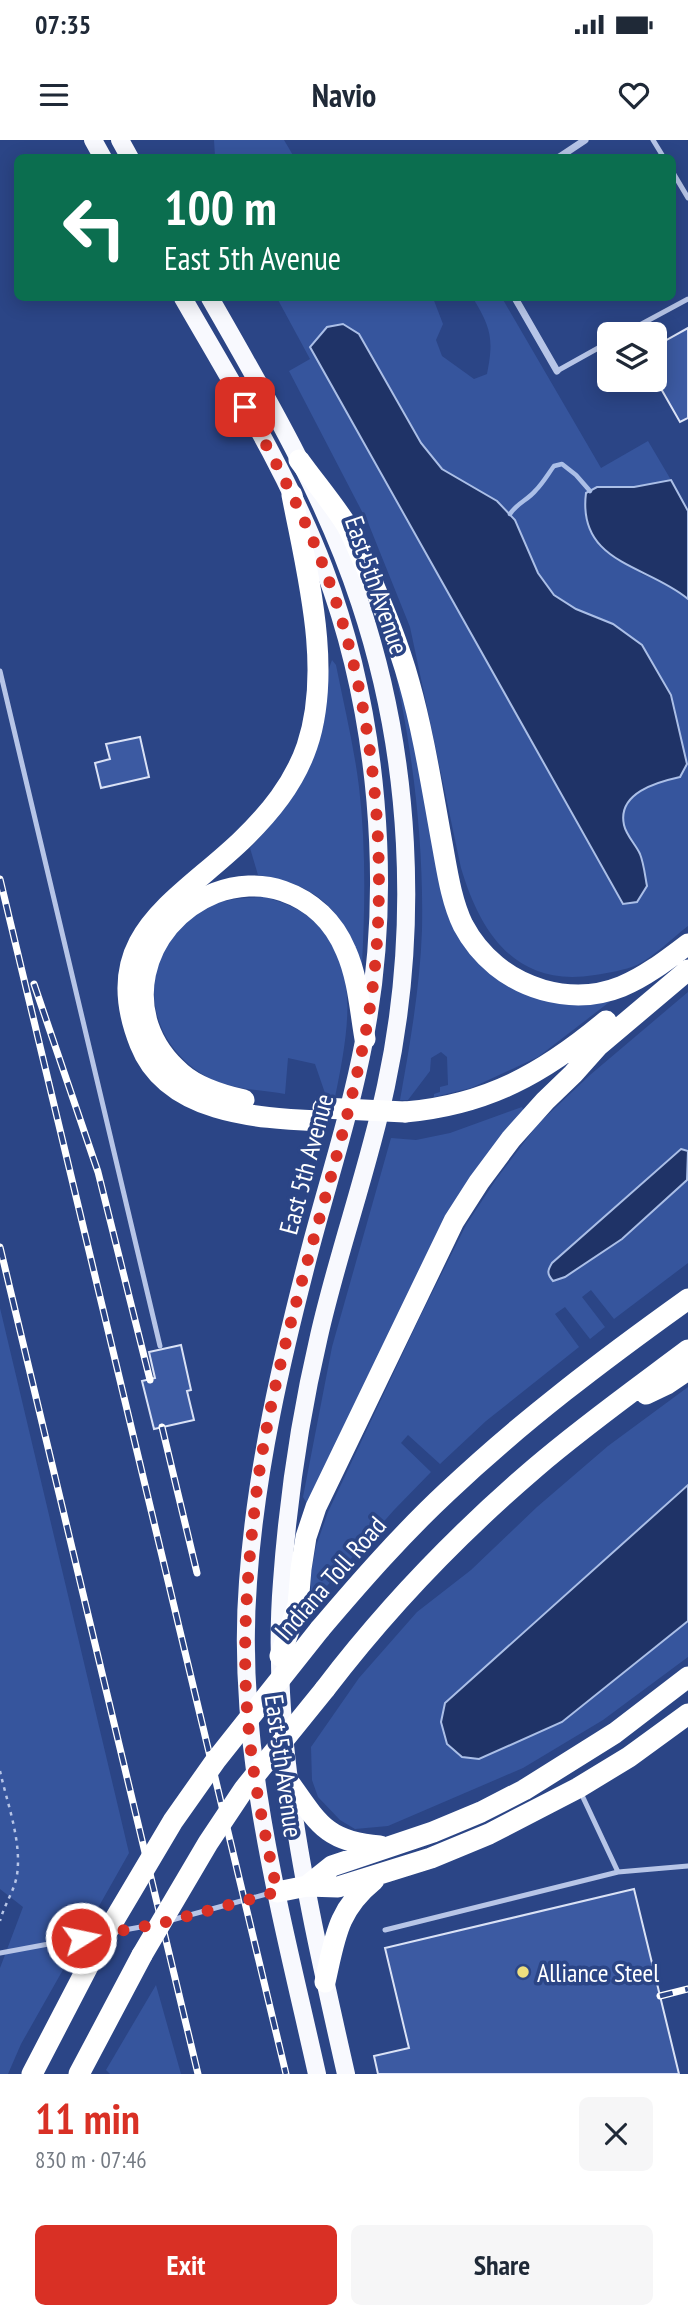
<!DOCTYPE html>
<meta charset="utf-8">
<style>
:root{--surface:#fff;--page:#f6f6f7;--text:#1f2937;--muted:#747a83;--accent:#d93025}
body{margin:0;font-family:"PT Sans Narrow",sans-serif;background:var(--page);color:var(--text);height:100vh;display:flex;flex-direction:column;font-size:26px;white-space:nowrap}
*{box-sizing:border-box;margin:0}
p{font-size:23px;color:var(--muted)}
.icon{flex:none;width:38px;height:38px;fill:none;stroke:currentColor;stroke-width:2;stroke-linecap:round;stroke-linejoin:round}
.map{position:relative;height:1934px;overflow:hidden}
.side{display:flex;flex-direction:column;background:var(--surface);flex:1}
.side>*{flex:none}
.top-card{position:absolute;left:14px;top:14px;width:662px;height:147px;border-radius:10px;box-shadow:0 4px 18px #0003;background:#0b6e4f;color:#fff;overflow:hidden}
.fabs{position:absolute;left:597px;top:182px;display:grid;gap:14px}
.fabs a{display:grid;place-items:center;width:70px;height:70px;border-radius:10px;background:var(--surface);box-shadow:0 4px 18px #0003;font-size:35px}
.pin{position:absolute;display:grid;place-items:center;width:60px;height:60px;color:#fff;margin:-30px;border-radius:14px;box-shadow:0 4px 10px #0006}
.me{position:absolute;width:77px;margin:-38px;rotate:80deg;stroke-linejoin:round;filter:drop-shadow(0 0 5px #0008)}
.turn{display:flex;align-items:center;gap:24px;height:147px;padding:0 35px;font-size:32px}
.turn .icon{width:91px;height:91px;stroke-width:2.5}
.turn b{display:block;font-size:49px;line-height:60px}
.round{display:grid;place-items:center;flex:none;width:74px;height:74px;border-radius:10px;background:var(--page)}
.summary{display:flex;align-items:center;justify-content:space-between;height:119px;padding:0 35px}
h1{font-size:42px;font-weight:600;line-height:52px;color:var(--accent)}
.cta{display:flex;gap:14px;margin-top:auto;padding:14px 35px}
.cta a{flex:1;height:80px;border-radius:10px;background:var(--accent);color:#fff;font-size:28px;font-weight:600;line-height:80px;text-align:center}
.cta a+a{background:var(--page);color:var(--text)}
.status{display:flex;justify-content:space-between;align-items:center;height:49px;padding:0 35px;background:var(--surface);direction:ltr}
.status svg{height:19px;fill:currentColor}
header{display:flex;justify-content:space-between;align-items:center;height:91px;padding:0 35px;background:var(--surface);font-size:32px;font-weight:600}
.map>svg:first-child{display:block}
.green{fill:#36559d;fill-rule:evenodd}
.water{fill:#1f3367;stroke:#abbfe7;stroke-width:2}
.lines{fill:none;stroke-linecap:round;stroke-linejoin:round}
.stream{stroke:#abbfe7;stroke-width:4.5}
.building{fill:#3c5aa2;stroke:#dae2f6;stroke-width:2}
.path{stroke:#b7c5e7;stroke-width:2.5;stroke-dasharray:3.5 5;stroke-linecap:butt}
.lane{stroke:#b7c5e7;stroke-width:5}
.street{stroke:#b7c5e7;stroke-width:7}
.primary{stroke:#f8f9fe;stroke-width:18}
.highway{stroke:#fff;stroke-width:21}
.rail-casing{stroke:#fff;stroke-width:7}
.rail{stroke:#2b4586;stroke-width:4.5;stroke-dasharray:13;stroke-linecap:butt}
.highway-bridge{stroke:#fff;stroke-width:21}
.route{stroke:#d93025;stroke-width:12;stroke-dasharray:0 21.6}
.poi-dot{fill:#edde7e;stroke:#2b4586;stroke-width:2.5}
.labels{text-anchor:middle;dominant-baseline:central;stroke-width:7;stroke-linejoin:round;paint-order:stroke}
.street-label{font-size:26px;fill:#fff;stroke:#2b4586}
.poi-label{font-size:26px;fill:#fff;stroke:#2b4586;text-anchor:start}
</style>
<div class="status"><b>07:35</b><svg viewBox="0 0 49 12"><path d="M0 12V9h3v3zM5 12V6h3v6zM10 12V3h3v9zM15 12V0h3v12zM26 1h20v11H26zM47 4h2v5h-2z"/></svg></div>
<header><svg class="icon" aria-label="menu" viewBox="0 0 24 24"><path d="M4 6h16M4 12h16M4 18h16"/></svg>Navio<svg class="icon" aria-label="heart" viewBox="0 0 24 24"><path d="M12 20l-8-8c-3-5 5-10 8-4 3-6 11-1 8 4z"/></svg></header>
<div class="map">
<svg width="688" height="1934" viewBox="0 0 688 1934">
<rect width="100%" height="100%" fill="#2b4586"/>
<path class="green" d="M214,0H284L294,17H215Z
M277,158H433L443,184L436,200L442,216L474,239L487,234C494,199 491,188 473,158H502L601,328L648,301L671,340L634,347H597L641,434L673,446L688,459V786C672,798 655,816 637,825C625,830 608,833 595,835C517,848 481,795 461,728L410,487L369,385L289,231L310,219ZM327,188L390,250L421,303L442,329L497,361L515,380L538,433L554,455L576,469L613,484L680,637C657,642 614,655 624,687C627,697 636,707 641,716Z
M389,504L401,542L444,744L491,829L612,860L538,917L471,948L434,957V954L440,952V947L448,945L447,917L441,912L431,918L430,931L408,960H400C410,904 420,847 422,790C424,693 411,598 389,504Z
M332,520L336,525C344,566 354,606 359,647C366,706 365,767 362,825C342,770 318,744 258,735L250,708C293,662 312,636 325,573C328,557 325,535 332,520Z
M264,757C368,783 352,875 335,957L326,956L315,924L288,918L285,954C261,950 228,949 207,937C141,899 136,818 196,772C214,759 243,758 264,757Z
M688,852V1011L681,1010L671,1017L553,1123L548,1130L687,1040L688,1035V1123L614,1179L591,1150L582,1157L605,1187L590,1199L565,1167L555,1174L579,1207L486,1281L440,1324L408,1295L401,1303L431,1332L394,1370L311,1464V1433L316,1406L328,1372L419,1179L466,1085L497,1038L538,984L590,935Z
M522,967L524,971L307,1364L303,1357L332,1207L391,998L416,1000L450,993Z
M0,1168L129,1713L21,1904L8,1934H0V1828L23,1767L0,1749Z
M688,1247V1345L445,1563L562,1582L688,1481V1517L603,1580L523,1628L388,1686L355,1689L340,1680L318,1657L312,1640L311,1607L359,1538L417,1472L471,1430L537,1367L608,1306Z
M156,1845L181,1934H110L106,1930Z"/>
<path class="water" d="M343,184L359,194L421,303L442,329L497,361L515,380L538,433L554,455L576,469L613,484L642,505L671,555L687,624L680,637C657,642 617,653 624,685C626,695 636,705 640,714C644,724 645,736 647,746L637,762L623,764L310,207L327,187Z
M671,340L688,371V459C648,425 577,424 586,353L597,347H634Z
M681,1009L688,1011L687,1040L622,1099L565,1137L553,1141C547,1134 547,1131 552,1123Z
M688,1345V1481L562,1582L479,1619L462,1617L447,1604L441,1582L445,1563Z"/>
<g class="lines">
<path class="stream" d="M510,374C517,363 528,360 536,350C543,343 548,334 554,326L562,324L576,335L590,351"/>
</g>
<path class="building" d="M688,188V278L680,282L656,240L651,243L649,240H654V207Z
M140,597L149,637L101,648L95,623L110,619L106,604Z
M181,1205L191,1250L187,1251L194,1280L154,1289L142,1241L155,1238L149,1212Z
M634,1749L679,1934H378L374,1916L409,1908L385,1808Z"/>
<g class="lines">
<path class="path" d="M0,1631C7,1663 22,1701 17,1735C14,1752 4,1765 0,1781"/>
<path class="lane" d="M653,0L664,18
M672,31L688,58
M623,194L688,159
M557,231L609,202
M0,531L160,1206
M580,1651L618,1732L688,1726
M168,1781L274,1752
M385,1790L618,1732
M113,1792L152,1785
M0,1813L97,1795"/>
<path class="street" d="M558,18L585,0
M515,158L557,231"/>
<path class="primary" d="M93,0L103,18
M120,0L130,18
M183,158C233,245 288,333 324,428C378,572 394,749 364,901C351,970 329,1038 311,1106C282,1217 256,1328 248,1442C235,1609 281,1772 317,1934
M210,158C266,256 325,356 360,463C411,616 420,788 386,946C368,1030 338,1112 319,1196C300,1277 288,1359 282,1442C269,1601 311,1779 346,1934"/>
<path class="highway" d="M299,320C314,341 332,362 346,384C354,397 359,413 366,427C382,465 398,502 409,542C424,595 432,649 442,703C447,730 451,760 463,785C480,817 508,840 543,850C605,867 642,839 688,804
M292,355C307,433 333,529 307,606C294,644 269,674 241,701C176,763 97,797 140,904C167,973 256,978 319,981
M244,960C222,955 198,948 181,933C116,878 140,783 215,753C236,745 261,743 283,751C312,761 334,782 346,811C358,838 360,870 365,899
M405,972C487,965 544,933 606,881
M646,1254L667,1244L688,1230
M320,1489C360,1442 401,1395 447,1352C522,1281 604,1219 688,1159
M280,1516L298,1465L301,1429L306,1397L316,1367L454,1081L479,1042L511,999L545,961L573,934L598,906L688,830
M325,1549C386,1469 458,1394 535,1328C584,1286 636,1249 688,1210
M291,1645C319,1685 328,1702 380,1706
M307,1746L332,1726L433,1692L481,1672L524,1650L615,1593L688,1537
M277,1752L307,1746L338,1747L431,1718L489,1694L578,1648L629,1617L688,1574
M325,1842C335,1798 337,1770 374,1740
M32,1934L97,1809
M79,1934L142,1815"/>
<g class="rail-casing">
<path id="rail" d="M0,739L286,1934
M34,844L98,1032L150,1240
M0,1107L198,1934
M162,1287L197,1433
M660,1856L688,1849"/>
</g>
<use href="#rail" class="rail"/>
<path class="highway-bridge" d="M323,968L405,972
M97,1809L173,1681L216,1620L320,1489
M142,1815L208,1703L244,1649L325,1549"/>
</g>
<g class="lines">
<path class="route" d="M81,1798L162,1783L277,1752C267,1702 255,1651 250,1601C240,1517 247,1431 257,1348C277,1196 334,1051 364,901C394,752 378,567 323,425C302,371 274,318 245,267"/>
</g>
<circle class="poi-dot" cx="523" cy="1832" r="7"/>
<g class="labels">
<g class="street-label">
<text transform="translate(377 445) rotate(71)">East 5th Avenue</text>
<text transform="translate(306 1024) rotate(-75)">East 5th Avenue</text>
<text transform="translate(330 1438) rotate(-49)">Indiana Toll Road</text>
<text transform="translate(284 1626) rotate(82)">East 5th Avenue</text>
</g>
<g class="poi-label">
<text x="537" y="1832">Alliance Steel</text>
</g>
</g>
</svg>
<div class="fabs">
<a><svg class="icon" aria-label="layers" viewBox="0 0 24 24"><path d="M12 4l9 5-9 5-9-5zM3 14l9 5 9-5"/></svg></a>
</div>
<div class="pin" style="left:245px;top:267px;background:#d93025"><svg class="icon" aria-label="arrive" viewBox="0 0 24 24"><path d="M6 21V4h12l-3 4 3 4H6"/></svg></div>
<svg class="me" style="left:81px;top:1798px" viewBox="-20 -20 40 40"><circle r="17" fill="#d93025" stroke="#fff" stroke-width="3"/><path d="M0-11L8 9 0 5-8 9z" fill="#fff"/></svg>
<div class="top-card">
<div class="turn"><svg class="icon" aria-label="left" viewBox="0 0 24 24"><path d="M17 20v-9H6M10 6l-5 5 5 5"/></svg><div><b>100 m</b>East 5th Avenue</div></div>
</div>
</div>
<section class="side">
<div class="summary"><div><h1>11 min</h1><p>830 m · 07:46</p></div><a class="round"><svg class="icon" aria-label="close" viewBox="0 0 24 24"><path d="M6 6l12 12M18 6L6 18"/></svg></a></div>
<div class="cta"><a>Exit</a><a>Share</a></div>
</section>
